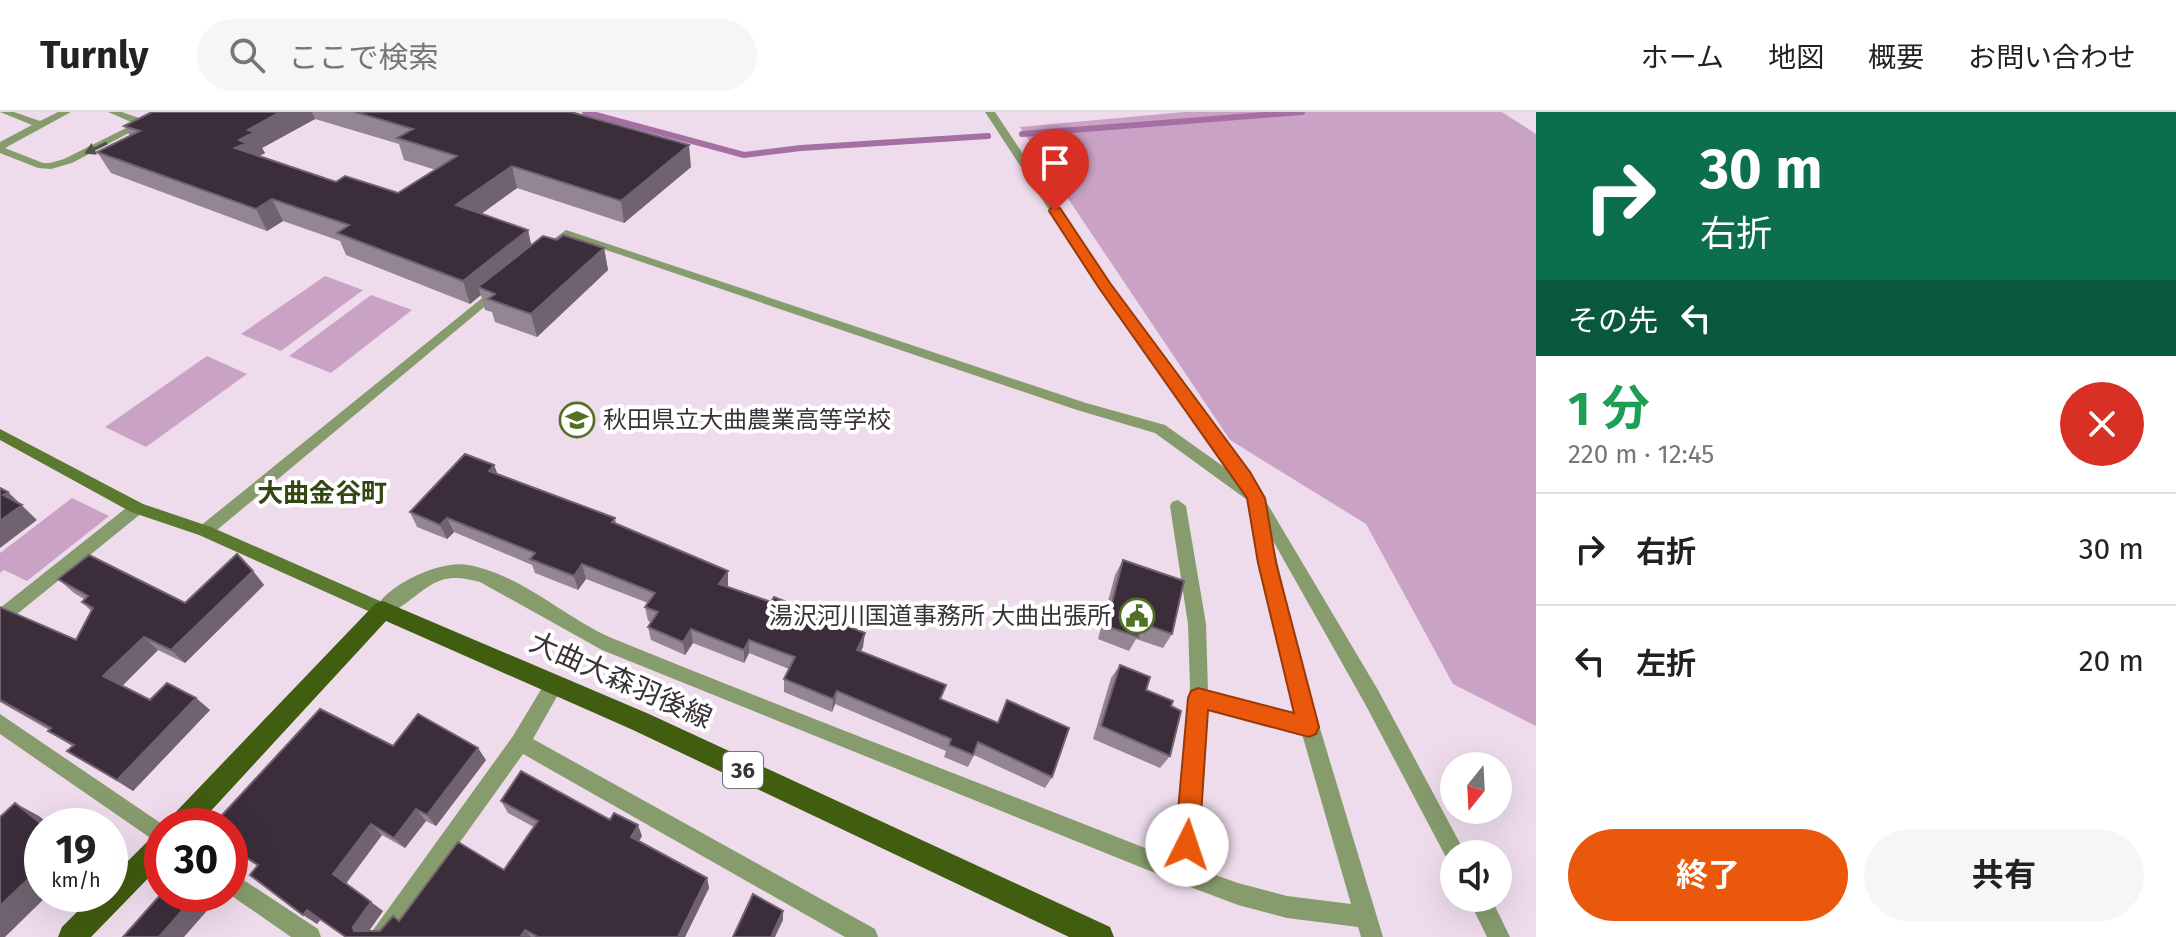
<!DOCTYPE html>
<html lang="ja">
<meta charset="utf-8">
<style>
:root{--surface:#fff;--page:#f6f6f6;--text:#222;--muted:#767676;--line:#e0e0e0;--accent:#ea580c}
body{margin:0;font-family:"Fira Sans","Noto Sans JP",sans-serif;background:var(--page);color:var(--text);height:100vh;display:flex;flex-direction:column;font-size:30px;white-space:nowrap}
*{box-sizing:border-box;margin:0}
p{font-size:26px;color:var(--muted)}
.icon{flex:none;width:44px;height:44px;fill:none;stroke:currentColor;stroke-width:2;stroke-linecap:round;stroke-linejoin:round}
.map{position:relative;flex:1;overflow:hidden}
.sheet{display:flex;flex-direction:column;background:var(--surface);width:640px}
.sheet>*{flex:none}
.guide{background:#0b6e4f;color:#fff;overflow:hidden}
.needle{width:52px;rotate:198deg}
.tools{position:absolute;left:1440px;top:640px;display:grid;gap:16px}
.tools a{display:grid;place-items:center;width:72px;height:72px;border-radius:50%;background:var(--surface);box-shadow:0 8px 32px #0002;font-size:40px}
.speed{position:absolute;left:24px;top:696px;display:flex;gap:16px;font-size:40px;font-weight:700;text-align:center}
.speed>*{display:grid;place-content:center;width:104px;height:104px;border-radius:50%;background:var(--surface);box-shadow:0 8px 32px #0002;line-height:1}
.speed small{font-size:20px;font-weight:400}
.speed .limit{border:12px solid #d22;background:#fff;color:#111}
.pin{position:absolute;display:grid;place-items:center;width:68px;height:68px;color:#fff;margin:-82px -34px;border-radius:50% 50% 50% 0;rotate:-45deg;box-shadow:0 0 8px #0007}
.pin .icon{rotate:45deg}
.me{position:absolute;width:88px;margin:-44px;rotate:4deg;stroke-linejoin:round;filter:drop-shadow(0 0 6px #0008)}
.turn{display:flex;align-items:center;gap:28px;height:168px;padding:0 32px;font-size:36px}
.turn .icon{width:104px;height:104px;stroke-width:2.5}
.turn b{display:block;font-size:56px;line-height:68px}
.then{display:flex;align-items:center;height:76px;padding:0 32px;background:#0003;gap:16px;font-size:30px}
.round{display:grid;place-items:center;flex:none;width:84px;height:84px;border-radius:42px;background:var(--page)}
.overview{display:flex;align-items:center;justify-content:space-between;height:136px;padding:0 32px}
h1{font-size:48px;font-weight:700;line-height:60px;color:#1e9e55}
.button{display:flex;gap:16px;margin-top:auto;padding:16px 32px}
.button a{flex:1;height:92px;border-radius:48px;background:var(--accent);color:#fff;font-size:32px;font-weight:700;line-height:92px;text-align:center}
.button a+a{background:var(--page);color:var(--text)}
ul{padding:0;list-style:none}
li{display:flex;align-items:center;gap:24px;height:112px;padding:0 32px;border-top:2px solid var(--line)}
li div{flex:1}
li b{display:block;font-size:30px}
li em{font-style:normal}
header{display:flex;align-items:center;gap:48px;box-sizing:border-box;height:112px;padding:0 40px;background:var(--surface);border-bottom:2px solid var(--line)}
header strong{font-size:38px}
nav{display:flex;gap:44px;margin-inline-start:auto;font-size:28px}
.search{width:560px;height:72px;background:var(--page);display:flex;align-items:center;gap:20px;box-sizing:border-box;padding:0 28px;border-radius:44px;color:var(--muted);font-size:30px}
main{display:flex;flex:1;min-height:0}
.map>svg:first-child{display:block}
.green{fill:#caa2c6}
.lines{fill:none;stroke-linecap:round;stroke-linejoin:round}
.stream{stroke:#a66fa2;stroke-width:6}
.lane{fill:#879c6d;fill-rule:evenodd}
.street{fill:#879c6d;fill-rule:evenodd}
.secondary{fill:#5b792f;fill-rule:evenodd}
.primary{fill:#415d0f;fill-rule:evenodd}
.wall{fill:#948593;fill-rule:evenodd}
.shaded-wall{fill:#71626f}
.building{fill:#3b2e3a;stroke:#71626f;stroke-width:2}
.oneway{fill:#505249}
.route{fill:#ea580c;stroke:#983908;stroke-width:2}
.labels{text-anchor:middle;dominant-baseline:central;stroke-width:8;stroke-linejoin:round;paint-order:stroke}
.shield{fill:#fff;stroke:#747074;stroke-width:2}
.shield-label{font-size:22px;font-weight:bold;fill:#393339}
.poi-label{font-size:24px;fill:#393339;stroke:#fff;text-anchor:start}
.neighbourhood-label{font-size:26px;font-weight:bold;fill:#334713;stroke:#fff}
.near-street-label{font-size:28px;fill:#393339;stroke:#fff}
</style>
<header>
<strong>Turnly</strong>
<div class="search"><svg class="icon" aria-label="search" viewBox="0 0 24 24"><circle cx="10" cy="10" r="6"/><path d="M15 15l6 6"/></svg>ここで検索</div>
<nav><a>ホーム</a><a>地図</a><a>概要</a><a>お問い合わせ</a></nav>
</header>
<main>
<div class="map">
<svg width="1536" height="825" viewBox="0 0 1536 825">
<rect width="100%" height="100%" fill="#eedcec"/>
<path class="green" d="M1184,0H1502L1536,22V614L1453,572L1366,412L1230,328L1020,15Z
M325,164L363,178L281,239L241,222Z
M371,183L412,198L331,261L289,244Z
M207,244L247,262L146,335L105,315Z
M72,386L109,404L27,469L4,458L0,461V441Z"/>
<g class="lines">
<path class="stream" d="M585,0L744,43L801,36L988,24
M1022,22L1302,0"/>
<path class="lane" d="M0,0H14L40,9L58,0H71L5,36L43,51H50L64,47L132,13L131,10L108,0H122L139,6L142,14L72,51L51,57L38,56L0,41V30L32,13Z
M566,118L1086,291L1165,313L1262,382L1264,386L1256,392L1250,390L1155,321L1077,298L568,125L544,146H536V140Z
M497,174L503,178L501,181L211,423H199L197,419L199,415Z"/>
<path class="street" d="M985,0H995L1109,171L1249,361L1378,578L1462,735L1465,742H1454V752L1448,749L1364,590L1272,427L1303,560L1383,825H1361L1358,815L1287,806L1238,793L1185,773L602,538L480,470C467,467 455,464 442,468C422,473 393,509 377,503L374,498C388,472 440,448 468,453C524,463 567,509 619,529C804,604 990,675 1176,748L1190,574L1188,512L1170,394L1172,390L1178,388L1186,394L1206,512L1208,580L1296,603L1272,506L1250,398L1253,394L1239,369L1098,173ZM1207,597L1302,622L1351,792L1287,784L1238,771L1196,756Z
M137,390L145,396L143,400L6,511L0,513V496L131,392Z
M555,564L562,566L564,572L533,627L875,817L878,825H845L523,642L392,825H368L513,624L548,566Z
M0,602L165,714H162V734L0,622Z
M230,759L318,817L321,825H291L229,782Z
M1468,786H1491L1510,825H1487Z"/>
<path class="secondary" d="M0,317L143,392L211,415L389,493L392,498L389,503L383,505L377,503L199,423L131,400L0,328Z"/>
<path class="primary" d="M383,489L649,602L1110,815L1114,825H1069L633,618L386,509L197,714H167L171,705L375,492Z
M162,720V752L91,825H58L62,815L95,782H110V767L153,724Z"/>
</g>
<path class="wall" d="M152,0H571L691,55L624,111L517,76L481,102L528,118L531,133L557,128L604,136L608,158L537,225L495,210L492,200L485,198L481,183L470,192L346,143L340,129L283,109L267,119L111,61L97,40L130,24L124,14ZM315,7L399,32L404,48L436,58L398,81L336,70L259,44L265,41L262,36Z
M494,353L497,362L615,406L616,412L728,473L727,475L863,535L861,539L941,588L998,611L1007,588L1052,665L1045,676L974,643L968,655L944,645L946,639L835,592L832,600L784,580V567L789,557L749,541L744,551L693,531L685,543L651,528L648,515L651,510L648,509L645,495L648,491L586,467L578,478L535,461L532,453L454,420L447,427L417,415L410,400Z
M1123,448L1172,522L1163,536L1136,527L1129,539L1098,527L1115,463Z
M253,459L264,473L185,551L158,538L122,574L150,588L196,586L210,598L133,679L67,639L72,634L48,619L49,618L0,590V495L76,528L91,499L82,490L84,487L74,481L58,467L185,491Z
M1120,553L1146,578L1170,644L1160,656L1093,627L1111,566Z
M393,634L486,648L436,714L426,709L405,736L382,723L346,772L383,799L369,819H380L399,809L504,758L534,715L508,701L501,689L642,724L639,729L707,766L709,776L685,825H346L321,807L317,812L258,754L230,736V714Z"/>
<path class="shaded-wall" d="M280,0H312L315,7L262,36L265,41L254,47L235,36L239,28L248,18Z
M689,33L691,55L624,111L621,89Z
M512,54L517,76L463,115L456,93Z
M272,87L283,109L267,119L256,97Z
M528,118L533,141L478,175L481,183L470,192L463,169Z
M604,136L608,158L537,225L531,202Z
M494,353L500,368L489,359Z
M8,380L37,408L0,436V409L3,383Z
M447,406L454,420L447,427L440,413Z
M582,452L586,467L578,478L574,464Z
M253,459L264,473L185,551L171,538Z
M728,459V473L720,486L719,472Z
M691,517L693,531L685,543L683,530Z
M865,521L863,535L855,551L857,538Z
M144,525L158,538L119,577L103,564Z
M749,528V541L744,551V538Z
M837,579L835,592L832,600L833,587Z
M196,586L210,598L133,679L117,668Z
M478,636L486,648L436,714L427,703Z
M15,691L39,704L51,714H44Z
M416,697L426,709L405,736L394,726Z
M371,712L382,723L345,772L333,762Z
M638,713L642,724L635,736L631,725Z
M42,754V782H49L5,825H0V794Z
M707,766L709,776L685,825H678Z
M192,782H195L212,793L184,825H159Z
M371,790L383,799L366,823L354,819L353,815Z
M307,798L321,807L317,812L303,803Z
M783,799V808L775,825H771Z
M525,818L531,825H520Z"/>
<path class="building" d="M152,0H280L248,18L255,20L239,28L246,31L235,36L336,70L345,64L398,81L457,44L397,26L413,17L355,0H571L689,33L621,89L512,54L456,93L528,118L463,169L337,121L349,113L272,87L256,97L97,40L140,19L124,14Z
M563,123L604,136L531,202L488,187L495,182L478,175L543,124L557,128Z
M465,342L494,353L489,359L615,406L612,410L728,459L719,472L771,490L774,485L865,521L857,538L946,573L940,587L998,611L1007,588L1069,616L1052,665L978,630L973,643L949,633L951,627L837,579L833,587L784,567L795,545L749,528L744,538L691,517L683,530L648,515L658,500L645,495L655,481L582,452L574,464L530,447L535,441L447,406L440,413L410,400Z
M0,376L8,380L3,383L22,393L0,409Z
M237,442L253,459L171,538L144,525L103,564L150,588L167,571L196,586L117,668L67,639L74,633L48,619L51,616L0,588V495L76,528L93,496L82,490L88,484L58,467L89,443L185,491Z
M1123,448L1184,469L1172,522L1141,511L1138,525L1106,514Z
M1120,553L1150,565L1146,578L1173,589L1171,594L1181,599L1170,644L1101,614Z
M320,597L393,634L418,602L478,636L427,703L416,697L394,726L371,712L333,762L371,790L353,815L354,819H380L393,804L399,809L458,730L504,758L538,709L501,689L521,659L610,708L614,701L638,713L631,725L707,766L678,825H538L525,818L520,825H346L307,798L303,803L250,763L258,753L230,735V714H212Z
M15,691L44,714H42V754L0,794V705Z
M162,781L192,782L195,784L159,825H123Z
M753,782L783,799L771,825H733Z"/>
<defs><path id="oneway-solid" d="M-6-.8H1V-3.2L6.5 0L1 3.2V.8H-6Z" transform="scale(2)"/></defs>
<use class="oneway" href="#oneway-solid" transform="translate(96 36) rotate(155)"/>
<path class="route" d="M1051,96H1060L1110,171L1250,360L1265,386L1276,451L1319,615L1316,622L1309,625L1208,598L1199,733L1195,741L1187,744L1179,741L1175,733L1188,586L1191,579L1198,576L1294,601L1258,451L1247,386L1099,176L1049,99Z"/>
<defs>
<g id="school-ring" transform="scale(1.8)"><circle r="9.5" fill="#fff" stroke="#537125" stroke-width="1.5"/><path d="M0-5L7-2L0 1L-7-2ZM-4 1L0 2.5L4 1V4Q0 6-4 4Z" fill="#537125"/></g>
<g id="civic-ring" transform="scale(1.8)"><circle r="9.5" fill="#fff" stroke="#537125" stroke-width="1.5"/><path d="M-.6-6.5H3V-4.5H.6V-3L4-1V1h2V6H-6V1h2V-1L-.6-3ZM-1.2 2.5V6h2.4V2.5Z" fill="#537125"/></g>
</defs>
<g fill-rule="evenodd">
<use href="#school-ring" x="577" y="308"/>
<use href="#civic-ring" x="1137" y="504"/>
</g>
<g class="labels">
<rect class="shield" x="723" y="640" width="40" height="36" rx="6"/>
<g class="shield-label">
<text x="743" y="658">36</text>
</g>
<g class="poi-label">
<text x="603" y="308">秋田県立大曲農業高等学校</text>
<text x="1111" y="504" text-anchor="end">湯沢河川国道事務所 大曲出張所</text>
</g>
<g class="neighbourhood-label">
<text x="322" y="381">大曲金谷町</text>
</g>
<g class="near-street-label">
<text transform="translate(621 568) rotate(24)">大曲大森羽後線</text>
</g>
</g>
</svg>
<div class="tools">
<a><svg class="needle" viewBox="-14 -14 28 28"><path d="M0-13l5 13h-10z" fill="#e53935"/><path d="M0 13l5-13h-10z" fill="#767676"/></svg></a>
<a><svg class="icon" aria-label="sound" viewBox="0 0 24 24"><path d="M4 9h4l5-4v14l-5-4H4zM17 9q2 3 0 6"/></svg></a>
</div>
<div class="speed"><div>19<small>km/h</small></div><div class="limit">30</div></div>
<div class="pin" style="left:1055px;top:99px;background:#d93025"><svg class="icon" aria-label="arrive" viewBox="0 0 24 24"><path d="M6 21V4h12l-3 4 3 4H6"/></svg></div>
<svg class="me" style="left:1187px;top:733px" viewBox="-20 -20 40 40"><circle r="19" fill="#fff"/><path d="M0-13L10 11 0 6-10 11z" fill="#ea580c"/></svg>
</div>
<section class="sheet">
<div class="guide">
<div class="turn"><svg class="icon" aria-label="right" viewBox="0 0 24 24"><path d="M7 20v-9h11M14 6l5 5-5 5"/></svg><div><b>30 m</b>右折</div></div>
<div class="then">その先<svg class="icon" aria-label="left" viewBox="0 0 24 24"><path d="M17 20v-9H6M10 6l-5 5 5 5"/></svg></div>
</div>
<div class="overview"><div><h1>1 分</h1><p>220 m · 12:45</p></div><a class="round" style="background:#d93025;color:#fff"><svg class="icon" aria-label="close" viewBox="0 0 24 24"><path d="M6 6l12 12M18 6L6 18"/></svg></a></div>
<ul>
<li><svg class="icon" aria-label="right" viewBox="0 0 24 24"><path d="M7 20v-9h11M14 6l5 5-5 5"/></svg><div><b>右折</b></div><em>30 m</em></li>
<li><svg class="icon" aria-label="left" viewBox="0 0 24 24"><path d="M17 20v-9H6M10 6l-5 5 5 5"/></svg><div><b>左折</b></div><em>20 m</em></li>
</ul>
<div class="button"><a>終了</a><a>共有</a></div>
</section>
</main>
